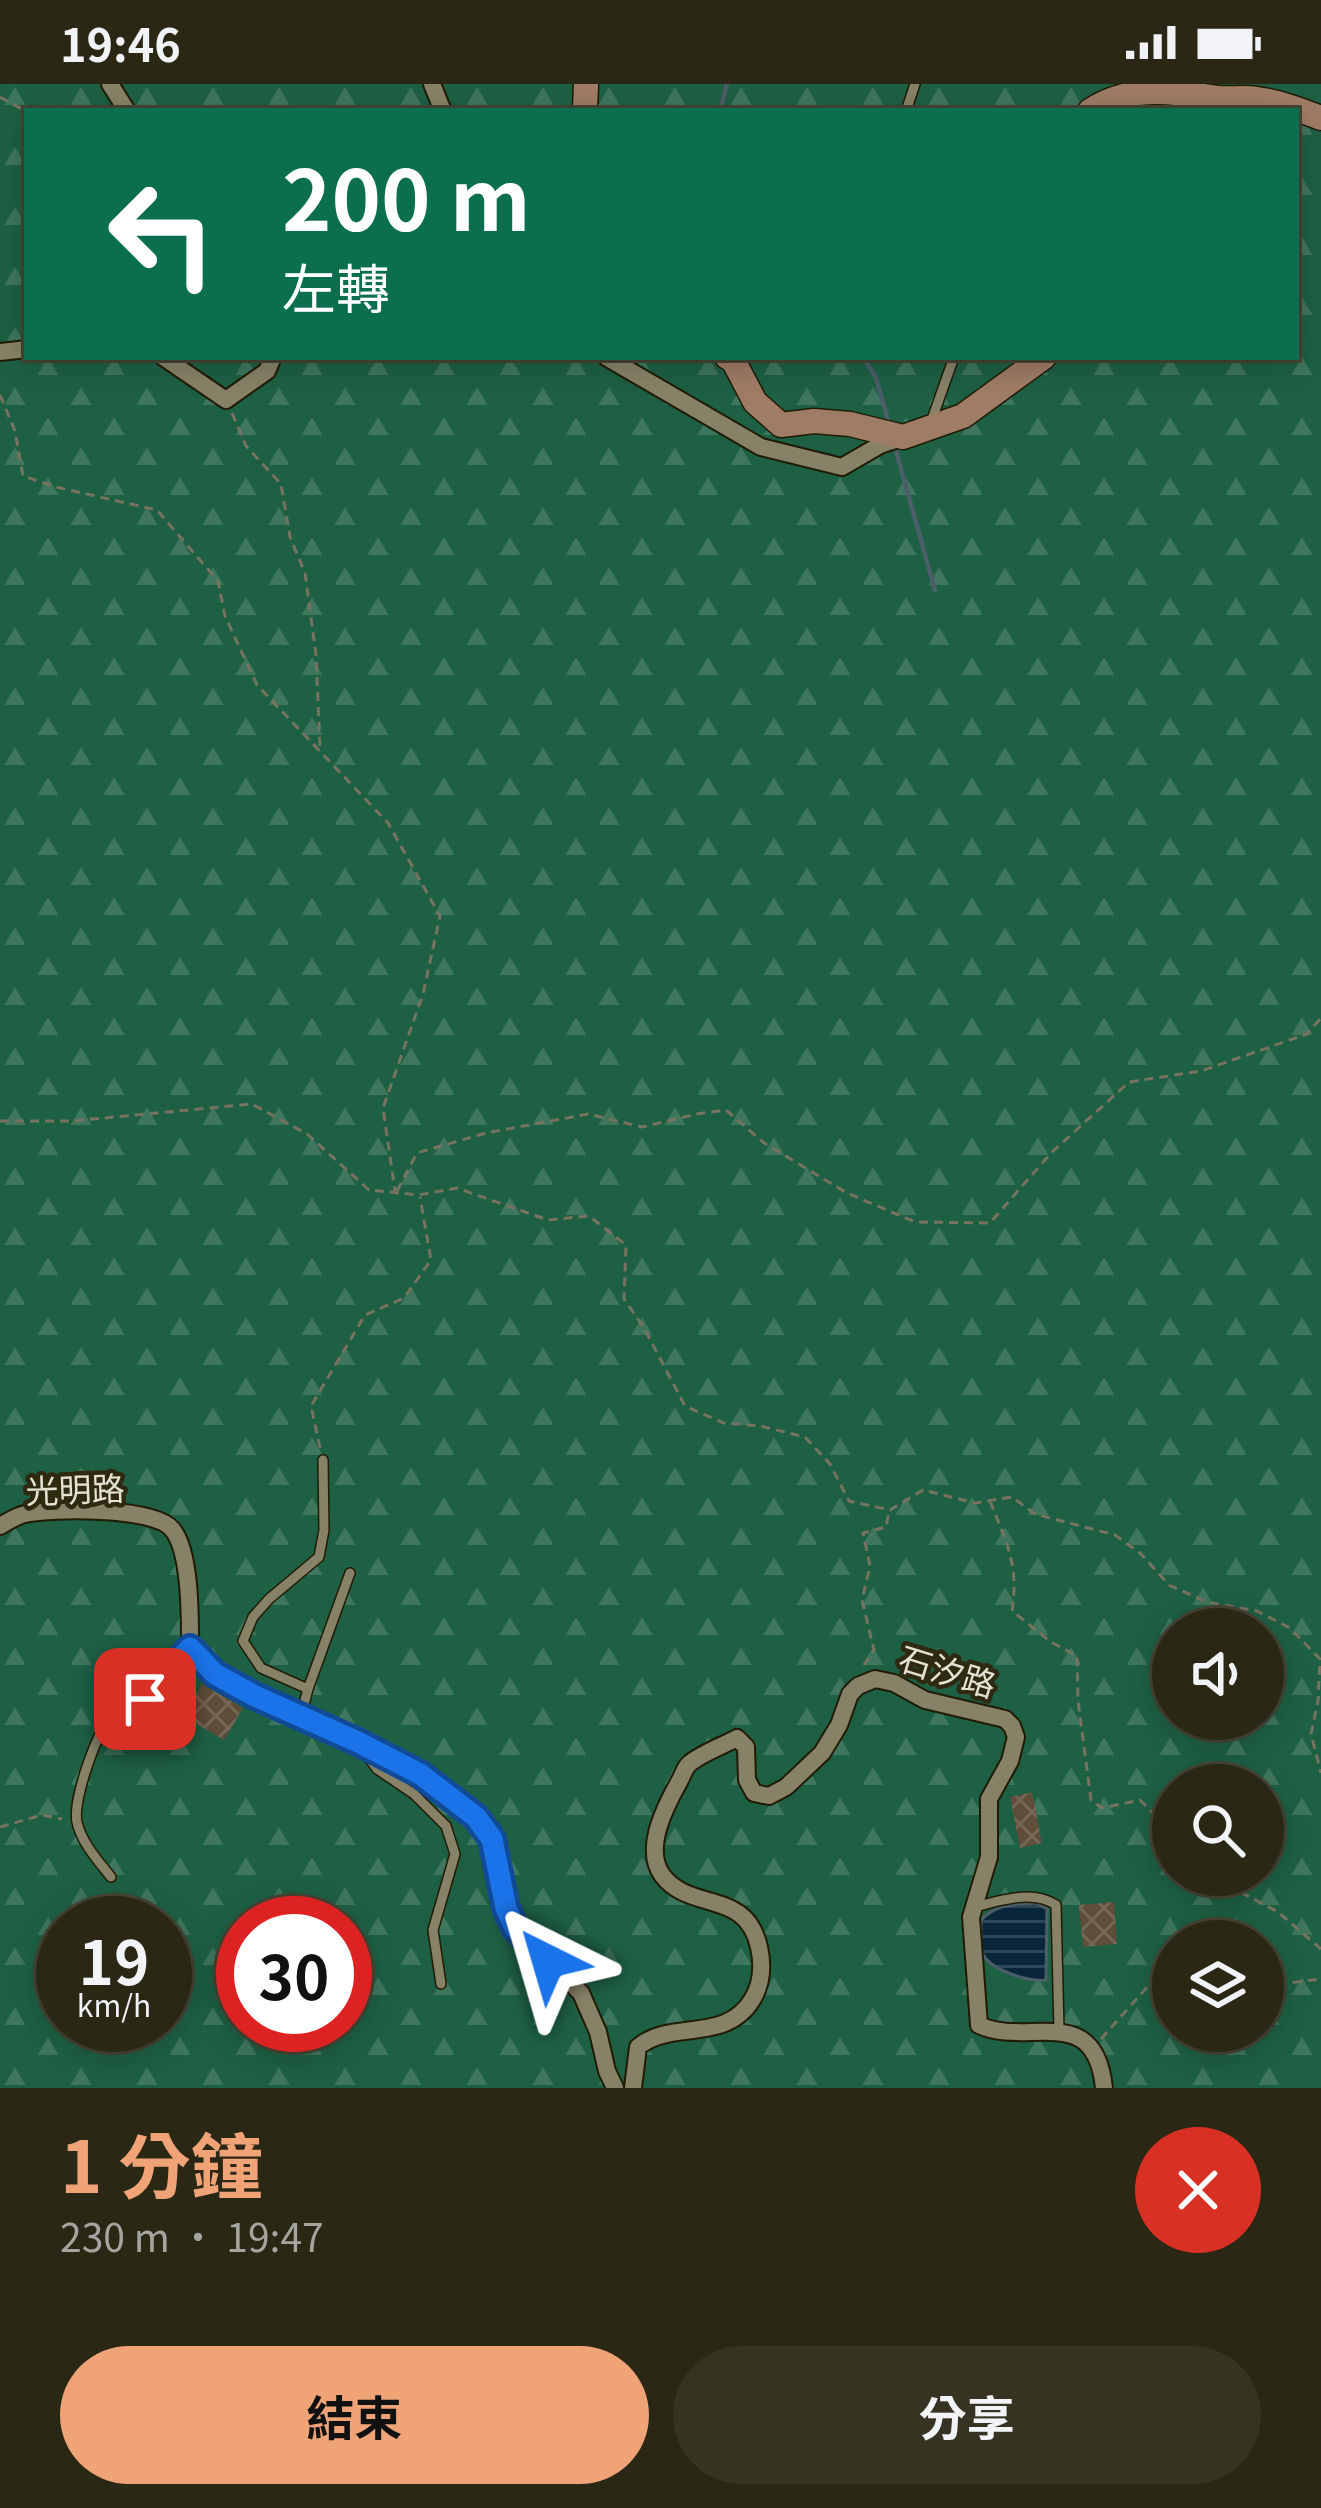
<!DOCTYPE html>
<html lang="zh-TW">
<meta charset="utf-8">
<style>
:root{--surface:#2a2715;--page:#363322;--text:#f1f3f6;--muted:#a5a5a0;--line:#464434;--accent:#efa377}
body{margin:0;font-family:Georgia,"Noto Sans TC",serif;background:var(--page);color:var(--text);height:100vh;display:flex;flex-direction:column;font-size:45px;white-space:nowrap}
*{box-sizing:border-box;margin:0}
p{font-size:39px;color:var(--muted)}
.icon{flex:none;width:66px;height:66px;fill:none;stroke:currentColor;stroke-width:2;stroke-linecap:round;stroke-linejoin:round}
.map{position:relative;height:2004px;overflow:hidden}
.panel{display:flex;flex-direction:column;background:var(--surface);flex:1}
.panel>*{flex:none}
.banner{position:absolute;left:24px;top:24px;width:1275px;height:252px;border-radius:0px;box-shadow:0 6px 30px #0003,0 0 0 3px var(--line);background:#0b6e4f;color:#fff;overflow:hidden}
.controls{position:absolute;left:1152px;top:1524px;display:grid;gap:24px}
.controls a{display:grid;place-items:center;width:132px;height:132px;border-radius:50%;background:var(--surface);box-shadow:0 6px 30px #0003,0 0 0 3px var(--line);font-size:60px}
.speed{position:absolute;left:36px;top:1812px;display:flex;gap:24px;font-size:60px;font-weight:700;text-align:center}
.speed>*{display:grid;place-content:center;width:156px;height:156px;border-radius:50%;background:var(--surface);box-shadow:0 6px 30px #0003,0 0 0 3px var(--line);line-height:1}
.speed small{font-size:30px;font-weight:400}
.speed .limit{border:18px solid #d22;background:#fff;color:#111}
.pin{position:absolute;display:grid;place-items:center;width:102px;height:102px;color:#fff;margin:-51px;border-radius:24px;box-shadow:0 6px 18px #0006}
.me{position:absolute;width:132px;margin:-66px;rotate:320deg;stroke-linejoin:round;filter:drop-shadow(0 0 9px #0008)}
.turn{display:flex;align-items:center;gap:42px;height:252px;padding:0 60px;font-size:54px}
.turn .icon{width:156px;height:156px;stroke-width:2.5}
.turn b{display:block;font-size:84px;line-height:102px}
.round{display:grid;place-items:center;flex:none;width:126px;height:126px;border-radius:63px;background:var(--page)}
.headline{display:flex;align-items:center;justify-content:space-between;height:204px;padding:0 60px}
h1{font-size:72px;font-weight:700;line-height:90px;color:var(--accent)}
.primary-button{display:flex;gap:24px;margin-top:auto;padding:24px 60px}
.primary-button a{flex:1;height:138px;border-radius:72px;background:var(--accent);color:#111;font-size:48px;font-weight:700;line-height:138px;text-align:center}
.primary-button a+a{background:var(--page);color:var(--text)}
.status{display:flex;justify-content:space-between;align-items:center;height:84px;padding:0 60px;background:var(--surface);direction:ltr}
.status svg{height:33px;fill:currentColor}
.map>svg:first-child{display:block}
.forest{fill:url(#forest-firs);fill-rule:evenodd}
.water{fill:url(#water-rules);stroke:#4b5e69;stroke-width:3}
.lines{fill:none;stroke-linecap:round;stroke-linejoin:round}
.stream{stroke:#4b5e69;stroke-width:4.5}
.building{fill:url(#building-cross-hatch)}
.lane-casing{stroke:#201b04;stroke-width:12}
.street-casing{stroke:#201b04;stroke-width:20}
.secondary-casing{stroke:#201b04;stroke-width:27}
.path{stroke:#76735e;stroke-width:3;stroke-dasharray:9 6;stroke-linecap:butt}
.lane{stroke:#878267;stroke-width:9}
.street{stroke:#878267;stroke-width:16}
.secondary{stroke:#9f7c66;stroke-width:24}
.route-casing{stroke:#114b97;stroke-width:30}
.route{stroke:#1a73e8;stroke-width:21}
.labels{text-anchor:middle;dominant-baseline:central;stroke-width:9;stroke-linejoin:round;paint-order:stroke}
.street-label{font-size:33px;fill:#e4e2d3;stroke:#2e2a12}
</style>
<div class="status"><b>19:46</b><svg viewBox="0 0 49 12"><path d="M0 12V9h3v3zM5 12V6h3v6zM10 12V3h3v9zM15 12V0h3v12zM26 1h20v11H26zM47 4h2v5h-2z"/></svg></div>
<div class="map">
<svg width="1321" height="2004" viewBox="0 0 1321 2004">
<defs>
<pattern id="forest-firs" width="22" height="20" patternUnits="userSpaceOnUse" patternTransform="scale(3)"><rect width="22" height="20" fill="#1e6044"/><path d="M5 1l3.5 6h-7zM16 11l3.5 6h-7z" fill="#3f765e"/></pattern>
<pattern id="water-rules" width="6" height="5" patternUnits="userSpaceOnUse" patternTransform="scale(3)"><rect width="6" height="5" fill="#0a263b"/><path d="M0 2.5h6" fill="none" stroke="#2e4556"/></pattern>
<pattern id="building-cross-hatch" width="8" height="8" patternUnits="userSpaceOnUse" patternTransform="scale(3)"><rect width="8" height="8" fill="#5f4d39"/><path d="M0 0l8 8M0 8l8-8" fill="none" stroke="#766655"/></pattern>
</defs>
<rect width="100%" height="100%" fill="#38341c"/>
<path class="forest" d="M0,0H1321V2004H0ZM27,27H1296V273H27ZM1173,1545H1263V1635H1173ZM1173,1701H1263V1791H1173ZM63,1839H165V1941H63ZM243,1839H345V1941H243ZM1173,1857H1263V1947H1173Z"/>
<path class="water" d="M1036,1819L1047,1825L1046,1896C1030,1899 987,1885 982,1868C980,1858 981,1845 981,1836C996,1820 1015,1820 1036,1819Z"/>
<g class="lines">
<path class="stream" d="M720,27L727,0
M863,273L876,294L888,336
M896,367L935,506"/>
</g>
<path class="building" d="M202,1600L243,1624L224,1656L183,1632Z
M1032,1708L1042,1759L1020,1764L1010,1713Z
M1114,1818L1117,1860L1083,1863L1079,1821Z"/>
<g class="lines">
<g class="lane-casing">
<path id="lane" d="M906,27L915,0
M930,341L954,273
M308,1605L350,1489
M301,1632L308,1605L261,1584L243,1557L253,1533L269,1515L319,1473L324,1446L323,1376
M363,1666L377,1685L414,1710L446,1742L455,1770L433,1846L441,1900
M111,1793C99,1778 81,1758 77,1738C72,1716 99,1640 116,1626C129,1615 145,1618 158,1608C165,1603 167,1593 172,1585C177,1577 184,1571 190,1564
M974,1823C1000,1817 1032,1805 1056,1821L1059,1946"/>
</g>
<g class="street-casing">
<path id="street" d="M110,0L127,27
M432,0L443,27
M0,268L27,265
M163,273L226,316L267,287L273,273
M606,273L761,363L842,383L880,361L902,354
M0,1442C7,1438 16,1432 25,1430C52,1424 154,1423 172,1445C191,1467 190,1535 190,1564L215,1590L255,1612L358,1658L420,1691L476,1733L492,1755L506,1824L515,1844L581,1909L598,1948L607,1987L615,2004
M633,2004L638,1963C671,1935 725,1960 752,1916C762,1900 763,1881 759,1863C746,1804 690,1829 662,1791C643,1764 666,1721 680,1696C683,1691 684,1685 689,1680C698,1671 724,1661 737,1654L746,1663L747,1696L754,1709L769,1712L786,1703L822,1669L839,1641L850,1610L858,1602L875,1595L894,1599L925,1616L1005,1635L1012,1642L1016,1653L1010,1677L989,1715V1773L971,1833L979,1941C1027,1964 1095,1916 1104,2004"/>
</g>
<g class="secondary-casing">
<path id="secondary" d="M585,27L586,0
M1090,27C1130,0 1173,8 1219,14C1231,15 1244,13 1257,15C1279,18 1300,26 1321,34
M727,273L733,276L755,318L781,341L814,337L850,340L903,353L963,332L1044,273"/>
</g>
<path class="path" d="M0,13L27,28
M0,311L15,347L23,392L56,403L157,426L218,497L225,532L257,601L388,739L440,832L423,910L383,1024L395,1107
M232,329L246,362L281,400L290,453L305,489L316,571L320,664
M0,1037H72L252,1020L307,1050L369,1106L419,1111L457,1104L548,1136L589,1132L626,1161L624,1215L644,1244L685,1322L724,1339L760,1342L805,1353L830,1380L849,1417L890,1426L923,1406L975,1419L1012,1413L1035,1430L1115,1451L1141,1470L1169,1501L1207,1518L1257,1527L1290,1544L1320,1575L1318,1617L1311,1650L1321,1689
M397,1107L417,1069L486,1049L588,1030L642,1043L697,1030L726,1026L764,1059L847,1109L915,1138L990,1139L1051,1069L1129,998L1201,987L1307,950L1321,934
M320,1364L311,1322L365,1231L404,1214L431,1176L420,1113
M990,1417C1007,1460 1019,1480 1012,1527L1051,1558L1077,1572L1078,1617L1091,1716L1102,1724L1140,1716L1173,1749
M864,1581L874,1566L862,1516L870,1482L863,1449L886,1443L889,1428
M0,1743L42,1731L62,1735
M1217,1791L1227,1801L1278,1828L1321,1865
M1263,1902L1321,1895
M1101,1955L1157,1892L1173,1888"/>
<use href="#lane" class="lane"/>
<use href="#street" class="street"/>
<use href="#secondary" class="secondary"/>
</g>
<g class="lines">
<g class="route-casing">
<path id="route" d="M145,1615L162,1606L173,1583L190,1564L215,1590L255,1612L358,1658L420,1690L476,1733L492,1755L506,1824L515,1844L548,1877"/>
</g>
<use href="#route" class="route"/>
</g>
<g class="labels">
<g class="street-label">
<text transform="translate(75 1404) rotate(-2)">光明路</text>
<text transform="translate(948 1586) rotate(17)">石汐路</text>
</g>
</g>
</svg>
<div class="controls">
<a><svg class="icon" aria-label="sound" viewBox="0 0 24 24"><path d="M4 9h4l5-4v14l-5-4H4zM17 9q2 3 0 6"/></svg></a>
<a><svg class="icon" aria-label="search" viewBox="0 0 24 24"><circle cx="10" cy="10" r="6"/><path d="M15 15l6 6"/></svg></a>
<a><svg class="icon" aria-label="layers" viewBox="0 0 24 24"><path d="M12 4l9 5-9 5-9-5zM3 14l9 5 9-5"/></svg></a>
</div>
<div class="speed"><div>19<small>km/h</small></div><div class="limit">30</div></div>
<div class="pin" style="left:145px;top:1615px;background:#d93025"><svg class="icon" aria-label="arrive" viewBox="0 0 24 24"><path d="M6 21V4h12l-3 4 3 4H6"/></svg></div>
<svg class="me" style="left:548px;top:1877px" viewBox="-20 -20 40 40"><path d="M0-17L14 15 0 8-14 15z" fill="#1a73e8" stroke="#fff" stroke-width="4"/></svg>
<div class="banner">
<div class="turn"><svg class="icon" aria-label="left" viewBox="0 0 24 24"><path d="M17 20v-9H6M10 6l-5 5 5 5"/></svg><div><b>200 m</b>左轉</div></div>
</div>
</div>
<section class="panel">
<div class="headline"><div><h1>1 分鐘</h1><p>230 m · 19:47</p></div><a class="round" style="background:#d93025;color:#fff"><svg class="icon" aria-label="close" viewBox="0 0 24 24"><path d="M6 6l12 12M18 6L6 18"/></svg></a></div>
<div class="primary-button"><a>結束</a><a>分享</a></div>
</section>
